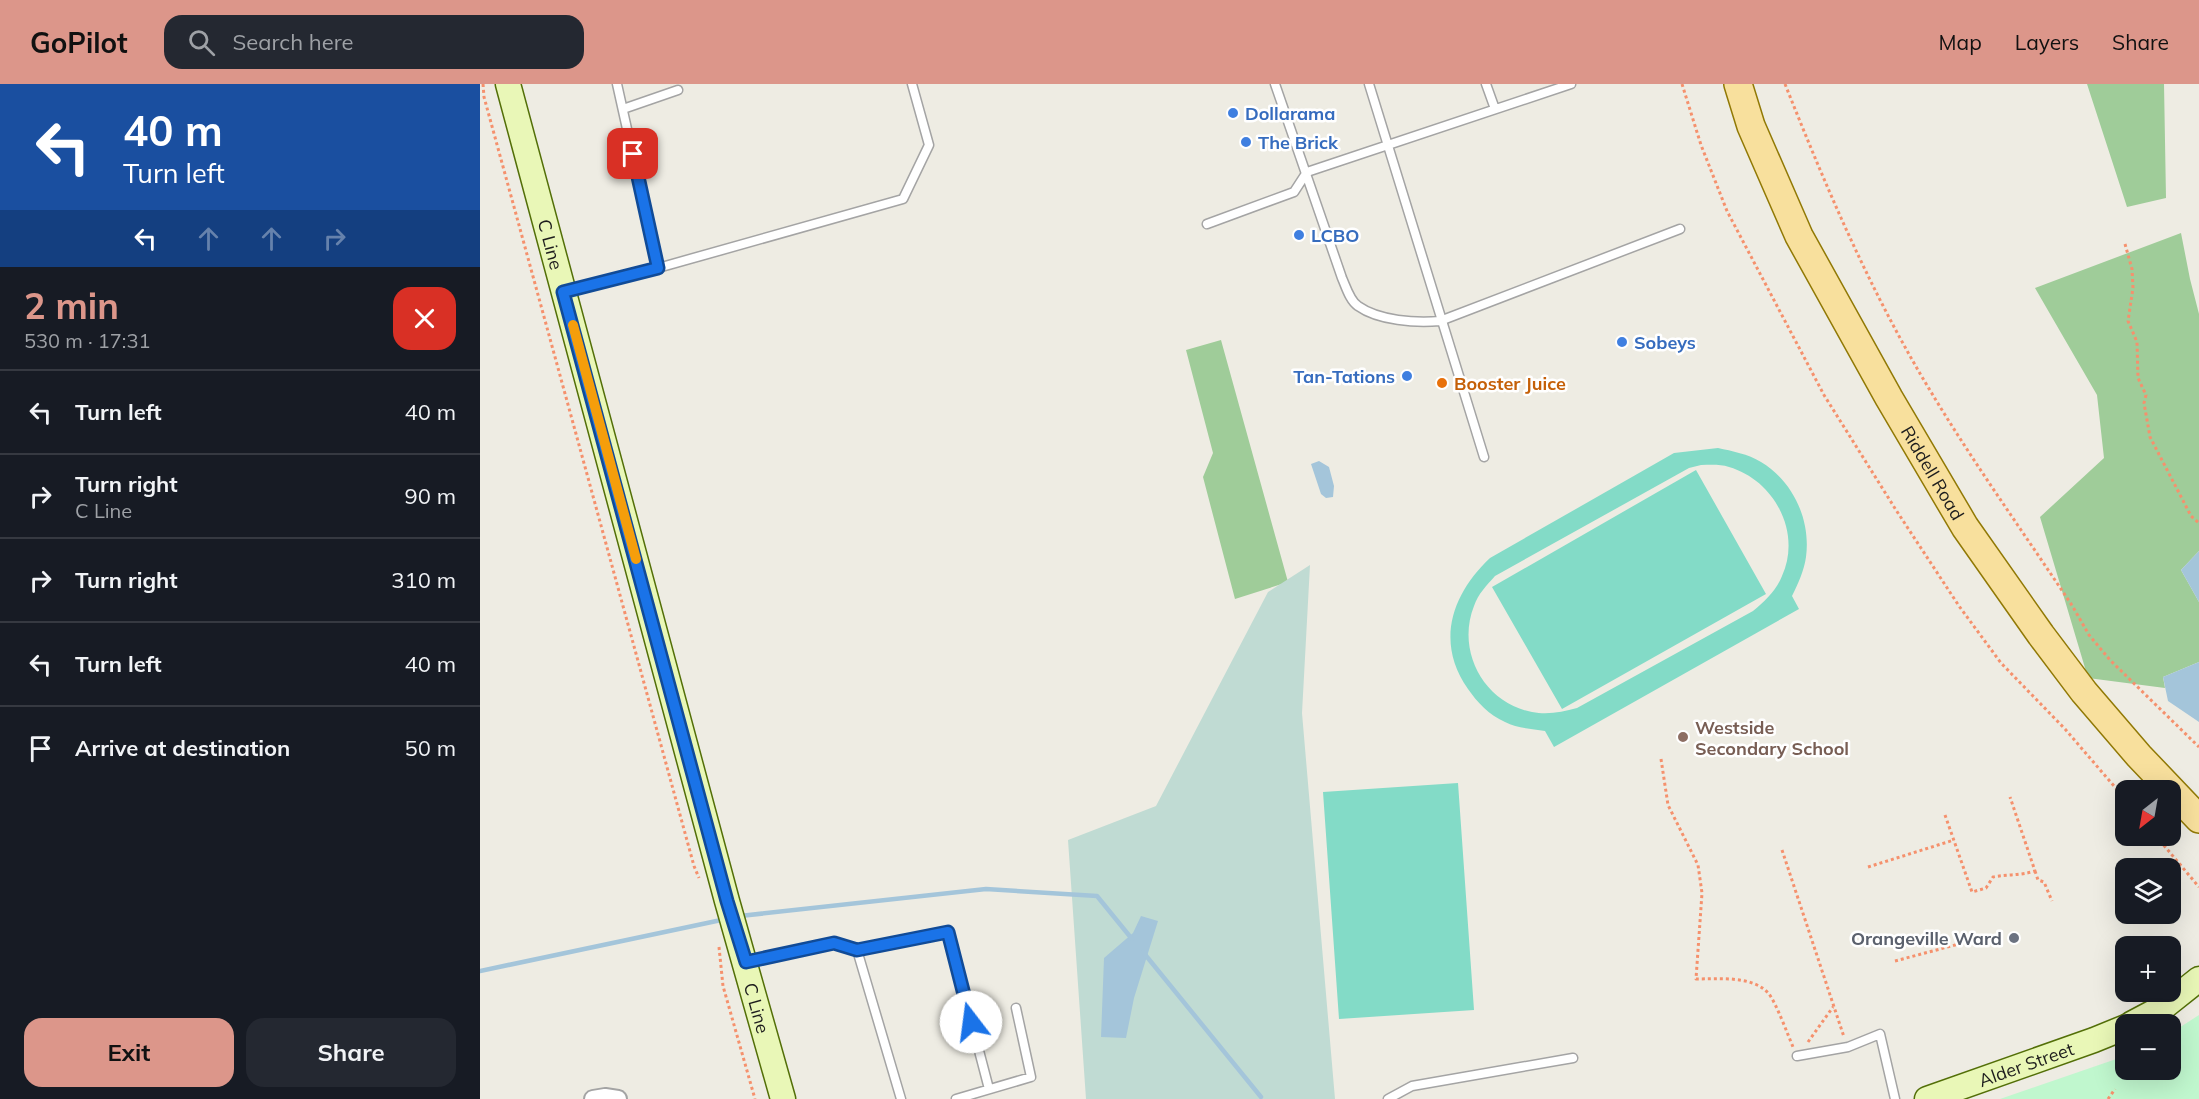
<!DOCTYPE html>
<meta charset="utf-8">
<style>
:root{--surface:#171b24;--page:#242831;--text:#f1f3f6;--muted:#9ea1a6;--line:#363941;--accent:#dc968a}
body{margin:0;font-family:Mulish,sans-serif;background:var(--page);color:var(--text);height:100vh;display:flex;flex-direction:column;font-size:22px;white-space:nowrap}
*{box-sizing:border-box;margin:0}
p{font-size:20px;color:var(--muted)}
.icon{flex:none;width:33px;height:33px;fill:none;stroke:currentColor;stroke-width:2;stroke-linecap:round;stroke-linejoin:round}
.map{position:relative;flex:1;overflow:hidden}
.panel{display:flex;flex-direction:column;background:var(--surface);width:480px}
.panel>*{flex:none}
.top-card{background:#1a4fa0;color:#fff;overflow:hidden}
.needle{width:39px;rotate:211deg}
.tools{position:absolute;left:1635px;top:696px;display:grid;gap:12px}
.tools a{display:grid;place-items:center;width:66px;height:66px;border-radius:12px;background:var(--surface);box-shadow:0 6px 24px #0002;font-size:30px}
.pin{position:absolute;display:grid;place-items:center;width:51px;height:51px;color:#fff;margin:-26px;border-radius:12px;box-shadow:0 3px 9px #0006}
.me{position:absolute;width:66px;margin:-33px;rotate:345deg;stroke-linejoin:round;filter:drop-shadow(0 0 4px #0008)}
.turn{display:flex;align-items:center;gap:21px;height:126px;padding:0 24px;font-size:27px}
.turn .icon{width:78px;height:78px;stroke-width:2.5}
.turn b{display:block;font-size:42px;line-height:51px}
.lanes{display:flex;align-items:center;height:57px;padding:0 24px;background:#0003;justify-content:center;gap:30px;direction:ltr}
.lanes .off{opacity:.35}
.round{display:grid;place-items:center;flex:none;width:63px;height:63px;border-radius:18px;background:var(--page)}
.summary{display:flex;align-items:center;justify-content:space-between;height:102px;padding:0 24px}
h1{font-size:36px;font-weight:700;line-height:45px;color:var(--accent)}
.button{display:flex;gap:12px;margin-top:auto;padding:12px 24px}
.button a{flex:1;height:69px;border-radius:18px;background:var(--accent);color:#111;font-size:24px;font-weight:700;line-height:69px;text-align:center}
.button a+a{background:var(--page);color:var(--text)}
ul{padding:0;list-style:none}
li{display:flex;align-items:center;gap:18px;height:84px;padding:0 24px;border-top:2px solid var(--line)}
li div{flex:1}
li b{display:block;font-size:22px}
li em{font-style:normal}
header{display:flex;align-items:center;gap:36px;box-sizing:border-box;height:84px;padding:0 30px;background:var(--accent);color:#111}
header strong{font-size:28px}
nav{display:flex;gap:33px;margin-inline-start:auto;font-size:21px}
.search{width:420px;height:54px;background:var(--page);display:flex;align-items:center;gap:15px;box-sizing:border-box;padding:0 21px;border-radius:18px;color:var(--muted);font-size:22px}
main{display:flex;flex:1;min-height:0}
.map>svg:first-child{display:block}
.forest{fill:#9fcc99}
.wetland{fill:#c0dbd3}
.park{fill:#c0f7ce}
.pitch{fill:#83dbc7;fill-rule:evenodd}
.water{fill:#a4c5da}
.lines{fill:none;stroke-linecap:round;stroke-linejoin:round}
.stream{stroke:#a4c5da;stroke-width:4.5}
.lane-casing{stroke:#a4a4a4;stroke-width:11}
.street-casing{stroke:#a4a4a4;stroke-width:20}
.secondary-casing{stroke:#536f08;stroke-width:27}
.primary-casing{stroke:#917905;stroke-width:30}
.path{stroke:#f5916d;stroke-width:3;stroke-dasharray:3 3;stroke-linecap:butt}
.lane{stroke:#fff;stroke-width:8}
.street{stroke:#fff;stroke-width:16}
.secondary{stroke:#e9f7b7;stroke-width:24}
.primary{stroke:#f8e09d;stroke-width:27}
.route-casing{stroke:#114b97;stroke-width:15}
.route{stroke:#1a73e8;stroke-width:10}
.slow{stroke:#f59e0b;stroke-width:10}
.shop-dot{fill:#3f7fe0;stroke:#fff;stroke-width:2}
.food-dot{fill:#e8710a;stroke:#fff;stroke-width:2}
.education-dot{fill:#8d6e63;stroke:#fff;stroke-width:2}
.worship-dot{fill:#6b7280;stroke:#fff;stroke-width:2}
.labels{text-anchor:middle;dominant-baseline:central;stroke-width:5;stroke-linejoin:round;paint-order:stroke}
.shop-label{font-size:18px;font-weight:bold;fill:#366cbe;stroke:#fff;text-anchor:start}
.street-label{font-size:18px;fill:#1d1d1d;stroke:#fff}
.food-label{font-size:18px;font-weight:bold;fill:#c56008;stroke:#fff;text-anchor:start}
.education-label{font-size:18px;font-weight:bold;fill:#785e54;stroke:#fff;text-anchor:start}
.worship-label{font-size:18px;font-weight:bold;fill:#5b616d;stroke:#fff;text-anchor:end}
</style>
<header>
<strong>GoPilot</strong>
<div class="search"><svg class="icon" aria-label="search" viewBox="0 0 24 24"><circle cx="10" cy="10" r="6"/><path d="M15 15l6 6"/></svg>Search here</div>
<nav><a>Map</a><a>Layers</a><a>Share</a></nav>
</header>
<main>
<section class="panel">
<div class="top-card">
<div class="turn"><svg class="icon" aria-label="left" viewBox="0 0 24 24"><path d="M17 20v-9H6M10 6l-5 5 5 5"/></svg><div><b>40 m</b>Turn left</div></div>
<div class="lanes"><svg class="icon" aria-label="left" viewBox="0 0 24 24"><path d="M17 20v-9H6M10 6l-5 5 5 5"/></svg><svg class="icon off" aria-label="ahead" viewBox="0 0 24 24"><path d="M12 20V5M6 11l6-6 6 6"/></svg><svg class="icon off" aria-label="ahead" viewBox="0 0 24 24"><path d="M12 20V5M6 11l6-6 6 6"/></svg><svg class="icon off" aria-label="right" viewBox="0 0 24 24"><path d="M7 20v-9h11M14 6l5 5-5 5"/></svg></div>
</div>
<div class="summary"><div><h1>2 min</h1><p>530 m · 17:31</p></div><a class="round" style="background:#d93025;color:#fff"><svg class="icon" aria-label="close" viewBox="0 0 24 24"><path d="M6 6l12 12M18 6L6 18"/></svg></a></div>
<ul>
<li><svg class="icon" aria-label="left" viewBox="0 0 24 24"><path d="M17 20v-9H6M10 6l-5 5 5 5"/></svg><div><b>Turn left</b></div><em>40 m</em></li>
<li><svg class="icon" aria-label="right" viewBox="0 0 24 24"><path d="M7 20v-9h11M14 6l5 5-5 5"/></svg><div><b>Turn right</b><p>C Line</p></div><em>90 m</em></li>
<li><svg class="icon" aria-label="right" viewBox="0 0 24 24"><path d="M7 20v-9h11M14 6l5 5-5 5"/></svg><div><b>Turn right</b></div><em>310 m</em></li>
<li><svg class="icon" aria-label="left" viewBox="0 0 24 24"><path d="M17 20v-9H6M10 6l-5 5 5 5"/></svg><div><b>Turn left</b></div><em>40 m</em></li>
<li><svg class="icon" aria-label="arrive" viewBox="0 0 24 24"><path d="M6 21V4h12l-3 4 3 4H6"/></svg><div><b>Arrive at destination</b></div><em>50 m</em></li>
</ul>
<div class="button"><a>Exit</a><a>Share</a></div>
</section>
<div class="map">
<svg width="1719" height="1015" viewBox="0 0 1719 1015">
<rect width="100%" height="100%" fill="#eeece3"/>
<path class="forest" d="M1607,0H1684L1686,114L1647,123Z
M1701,149L1710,195L1719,230V467L1701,486L1719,518V578L1683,593L1685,604L1608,594L1560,433L1624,374L1617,311L1555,204Z
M741,256L808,498L755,515L723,393L733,369L706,266Z"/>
<path class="wetland" d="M830,481L822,629L855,1015H606L588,756L676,722L788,508Z"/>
<path class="park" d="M1719,931V1015H1520L1645,972L1646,986H1690L1691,949Z"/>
<path class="pitch" d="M1238,364C1252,367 1268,370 1281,378C1313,397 1331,436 1326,473C1324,487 1318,500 1312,512L1319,525L1074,663L1065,647C1051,645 1037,644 1025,638C1009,631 997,618 988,605C955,558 972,510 1010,474L1194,369ZM1221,381C1230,381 1240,380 1249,383C1294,396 1322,448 1302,492C1296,507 1285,517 1273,527L1097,624C1082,628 1068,631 1052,628C1004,619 976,567 994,522C998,510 1007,501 1015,492L1209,384Z
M1216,386L1286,510L1082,625L1012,503Z
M978,699L994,926L859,935L843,708Z"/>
<path class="water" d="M839,377L849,383L854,402L853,413L846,414L841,410L831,380Z
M1719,467V518L1701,486Z
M1719,578V638L1688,617L1683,593Z
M661,832L678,837L654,914L646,954L621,953L624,874L653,849Z"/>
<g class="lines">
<path class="stream" d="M260,832L506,805L617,812L652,855
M663,868L781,1013
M0,887L246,835"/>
<g class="lane-casing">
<path id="lane" d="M137,0L178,184
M795,0L862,194C866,203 870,217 878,222C899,237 936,239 960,237L1200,145
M889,0L1004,373
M1006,0L1015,25
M143,25L198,6
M727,140L814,108L827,88L1091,0
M86,207L178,184L423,115L449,61L432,0
M377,866L421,1015
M266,878L354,859L377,866L468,848L509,1005
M1317,972L1368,963L1400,950L1415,1015
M476,1015L551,993L536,924
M908,1015L932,1002L1093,974"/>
</g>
<g class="street-casing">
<path id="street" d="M113,1015L125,1013L138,1015"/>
</g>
<g class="secondary-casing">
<g id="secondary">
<path id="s1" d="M28,0L247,817L303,1015"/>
<path d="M1651,940L1685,922L1719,895"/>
<path id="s2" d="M1447,1015L1614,956L1646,943"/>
</g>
</g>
<g class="primary-casing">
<g id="primary">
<path id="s3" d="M1258,0L1271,42L1319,152L1409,314L1485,443L1561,551L1604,608L1659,672L1719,735"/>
</g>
</g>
<path class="path" d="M3,0L4,13L214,782L219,794
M1202,0L1221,61L1247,127L1344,311L1416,426L1479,522L1521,579L1585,645L1646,716
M1305,0C1342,93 1381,185 1430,272C1479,359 1538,440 1593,523L1609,551L1630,576L1719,663
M1645,160L1652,185L1653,204L1648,237L1657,258L1658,294L1666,311L1664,319L1670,353L1711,432L1719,439
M1181,675L1188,721L1218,781L1222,809L1216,895C1238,895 1273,891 1289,910C1296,919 1308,951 1313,963
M1465,731L1492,808L1506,804L1513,793C1528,790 1539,792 1555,787L1530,713
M1676,752L1719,803
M1302,766L1364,953
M1388,783L1474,756
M1555,787L1558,796L1564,798L1572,817
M239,863L243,902L275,1015
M1415,877L1494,856
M1328,958L1353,923
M1628,1015L1635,1005"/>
<use href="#lane" class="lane"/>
<use href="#street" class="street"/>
<use href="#secondary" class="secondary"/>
<use href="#primary" class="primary"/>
</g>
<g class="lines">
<g class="route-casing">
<path id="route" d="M153,70L178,184L83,208L247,817L266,878L354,859L377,866L468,848L491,938"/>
</g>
<use href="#route" class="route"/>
<path class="slow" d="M93,241L156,475"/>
</g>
<g class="shop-dot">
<circle cx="753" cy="29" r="6"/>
<circle cx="766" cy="58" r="6"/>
<circle cx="819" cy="151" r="6"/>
<circle cx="1142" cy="258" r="6"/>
<circle cx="927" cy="292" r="6"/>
</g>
<circle class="food-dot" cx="962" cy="299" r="6"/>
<circle class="education-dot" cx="1203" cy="653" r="6"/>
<circle class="worship-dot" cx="1534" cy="854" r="6"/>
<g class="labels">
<g class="shop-label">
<text x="765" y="29">Dollarama</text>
<text x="778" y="58">The Brick</text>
<text x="831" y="151">LCBO</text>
<text x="1154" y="258">Sobeys</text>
<text x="915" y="292" text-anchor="end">Tan-Tations</text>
</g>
<g class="street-label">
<text stroke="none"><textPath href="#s1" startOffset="166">C Line</textPath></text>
<text stroke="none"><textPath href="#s3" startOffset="436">Riddell Road</textPath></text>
<text stroke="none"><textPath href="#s1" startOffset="957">C Line</textPath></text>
<text stroke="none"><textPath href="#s2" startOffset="105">Alder Street</textPath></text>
</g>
<g class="food-label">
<text x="974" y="299">Booster Juice</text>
</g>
<g class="education-label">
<text x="1215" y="643">Westside<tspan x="1215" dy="21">Secondary School</tspan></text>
</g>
<g class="worship-label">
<text x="1522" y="854">Orangeville Ward</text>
</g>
</g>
</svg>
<div class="tools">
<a><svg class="needle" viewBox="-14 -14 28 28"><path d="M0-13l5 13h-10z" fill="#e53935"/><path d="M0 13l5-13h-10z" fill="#9ea1a6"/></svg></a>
<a><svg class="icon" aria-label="layers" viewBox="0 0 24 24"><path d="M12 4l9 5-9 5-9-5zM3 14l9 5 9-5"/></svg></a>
<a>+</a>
<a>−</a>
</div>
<div class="pin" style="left:153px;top:70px;background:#d93025"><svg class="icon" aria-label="arrive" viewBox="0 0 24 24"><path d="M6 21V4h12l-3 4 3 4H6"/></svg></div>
<svg class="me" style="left:491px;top:938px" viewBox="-20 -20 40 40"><circle r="19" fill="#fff"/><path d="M0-13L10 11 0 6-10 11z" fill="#1a73e8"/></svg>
</div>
</main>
